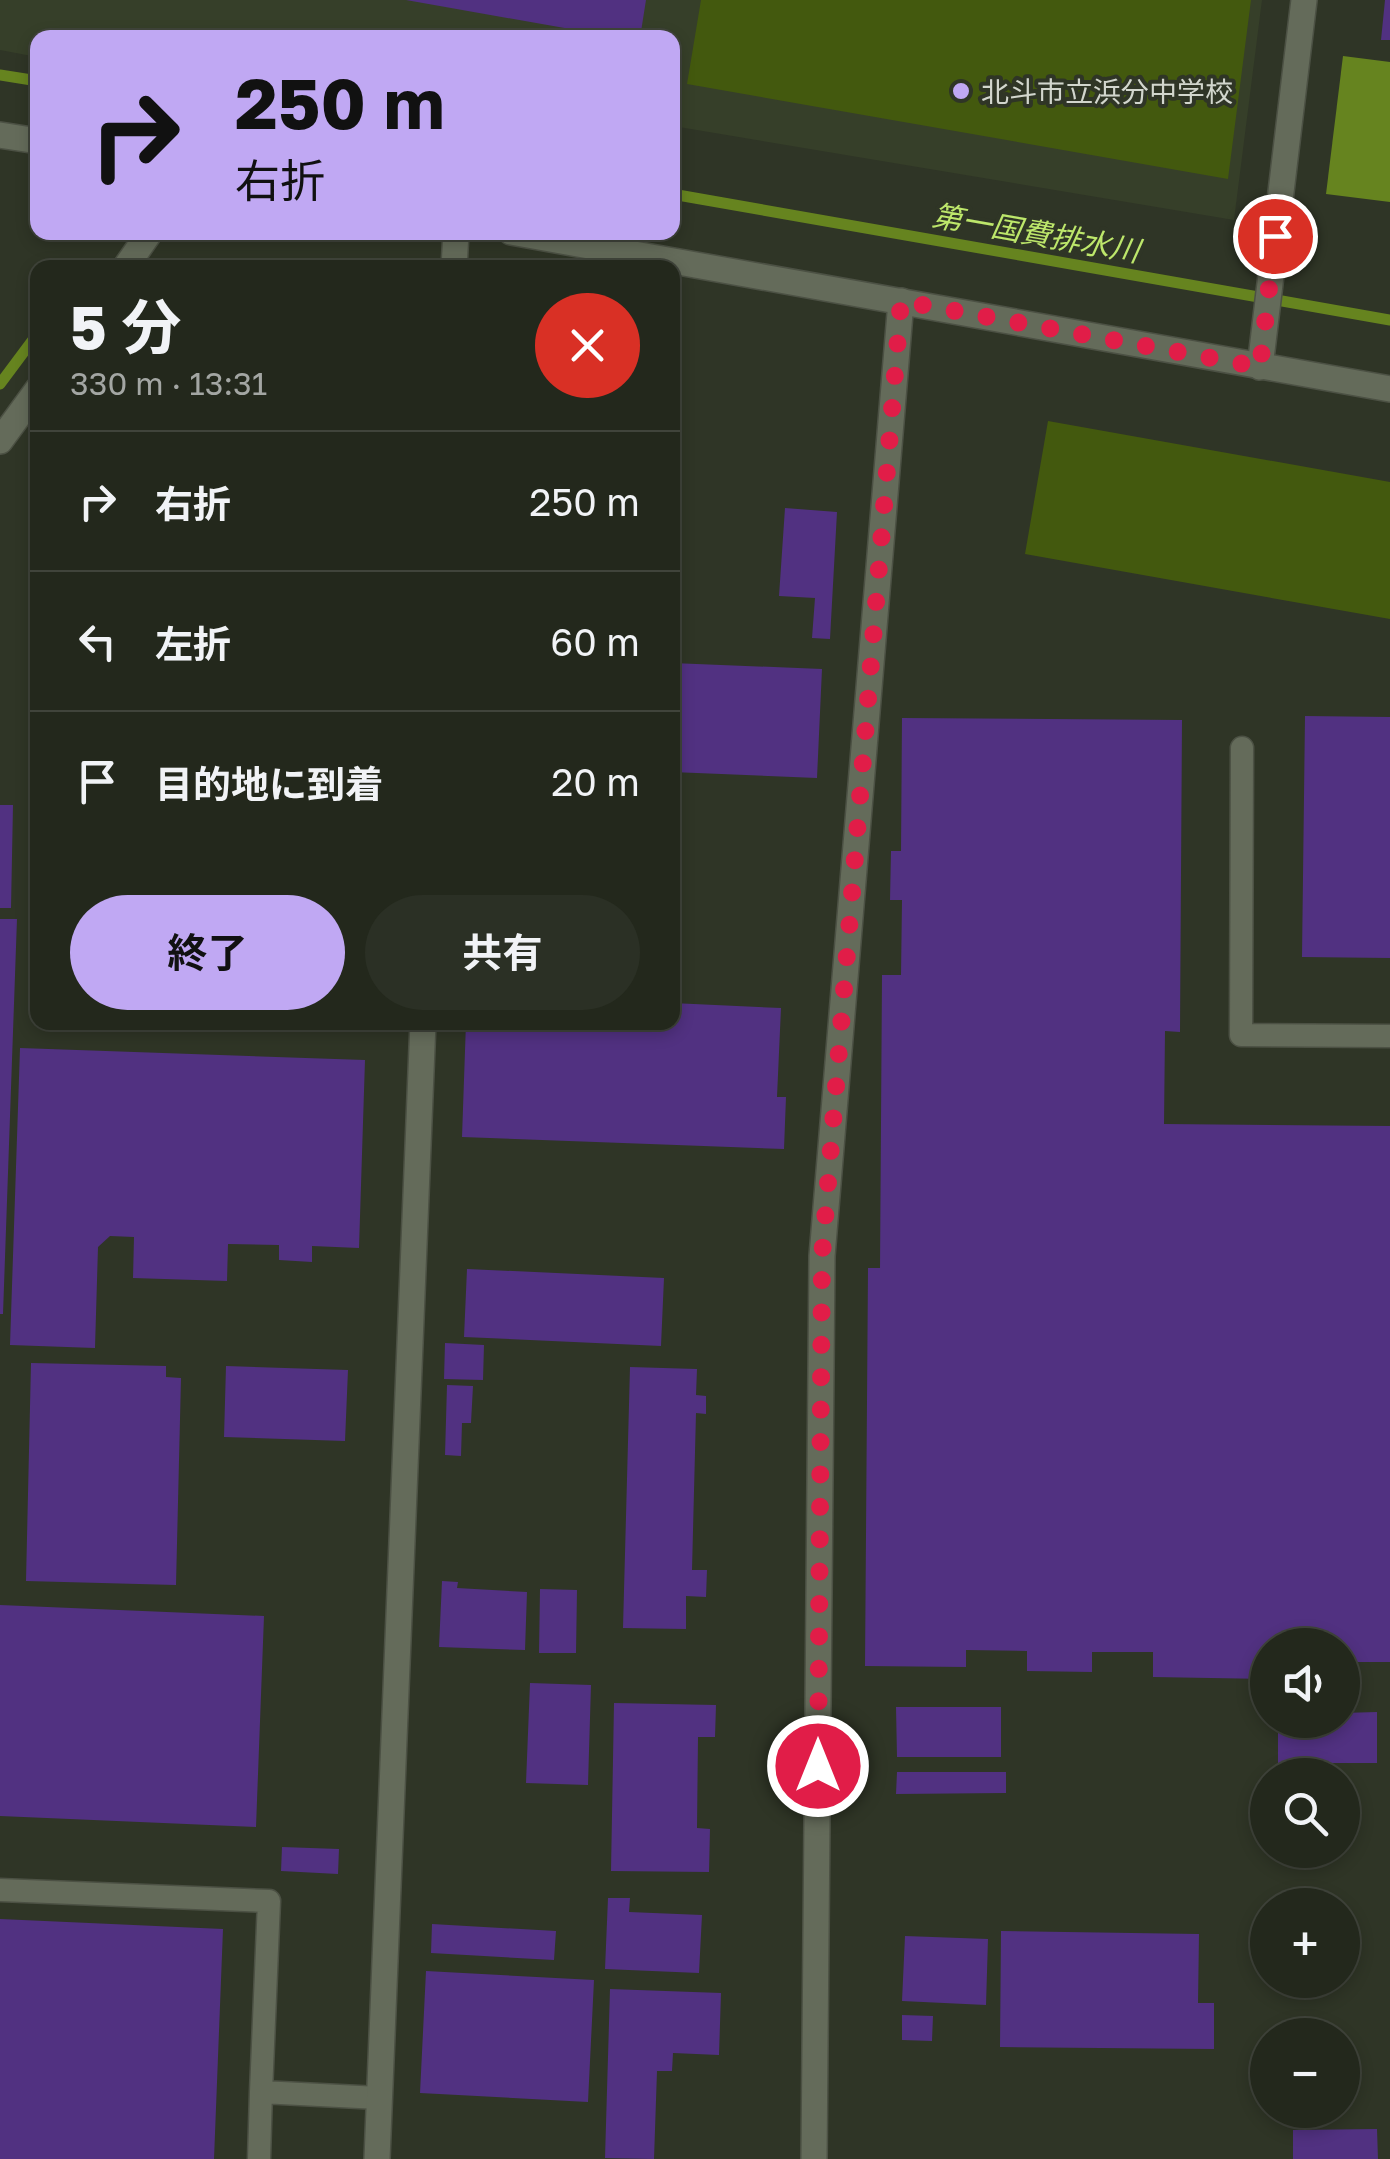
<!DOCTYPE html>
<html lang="ja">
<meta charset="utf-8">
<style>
:root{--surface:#23281c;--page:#2b3025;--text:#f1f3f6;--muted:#a3a6a3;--line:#40443b;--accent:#c0a8f3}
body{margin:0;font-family:"Golos Text","Noto Sans JP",sans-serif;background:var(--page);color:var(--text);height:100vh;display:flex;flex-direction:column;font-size:38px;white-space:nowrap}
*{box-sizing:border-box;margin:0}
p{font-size:32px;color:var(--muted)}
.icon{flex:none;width:55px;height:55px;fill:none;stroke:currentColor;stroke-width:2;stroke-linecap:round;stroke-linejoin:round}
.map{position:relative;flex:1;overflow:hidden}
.details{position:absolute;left:30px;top:260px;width:650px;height:770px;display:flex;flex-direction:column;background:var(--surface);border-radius:20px;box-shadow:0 5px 15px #0003,0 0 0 2px var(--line)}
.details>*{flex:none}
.top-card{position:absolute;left:30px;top:30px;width:650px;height:210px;border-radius:20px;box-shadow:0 5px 15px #0003,0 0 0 2px var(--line);background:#c0a8f3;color:#111;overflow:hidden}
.fabs{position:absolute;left:1250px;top:1628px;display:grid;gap:20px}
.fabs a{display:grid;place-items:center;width:110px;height:110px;border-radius:50%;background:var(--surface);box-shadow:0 5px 15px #0003,0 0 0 2px var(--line);font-size:50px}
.pin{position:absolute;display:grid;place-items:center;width:85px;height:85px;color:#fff;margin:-42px;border:5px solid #fff;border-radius:50%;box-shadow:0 2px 10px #0007}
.me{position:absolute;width:110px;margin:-55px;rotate:0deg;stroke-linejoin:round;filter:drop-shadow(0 0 8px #0008)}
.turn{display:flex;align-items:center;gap:35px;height:210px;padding:0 40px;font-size:45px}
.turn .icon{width:130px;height:130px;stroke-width:2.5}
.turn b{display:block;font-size:70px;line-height:85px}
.round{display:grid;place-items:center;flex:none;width:105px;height:105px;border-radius:52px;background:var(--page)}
.headline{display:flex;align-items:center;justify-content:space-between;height:170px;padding:0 40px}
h1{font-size:60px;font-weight:700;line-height:75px}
.primary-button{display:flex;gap:20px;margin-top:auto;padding:20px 40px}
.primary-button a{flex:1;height:115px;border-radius:60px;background:var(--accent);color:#111;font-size:40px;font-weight:700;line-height:115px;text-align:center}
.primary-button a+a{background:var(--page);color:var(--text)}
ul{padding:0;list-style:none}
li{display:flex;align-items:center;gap:30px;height:140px;padding:0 40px;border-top:2px solid var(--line)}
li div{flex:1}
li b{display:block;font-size:38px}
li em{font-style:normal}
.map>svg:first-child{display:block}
.built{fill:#363f29}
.green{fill:#43590e}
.water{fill:#66841f}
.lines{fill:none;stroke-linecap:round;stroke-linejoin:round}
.stream{stroke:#66841f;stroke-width:11}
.building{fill:#513181}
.lane-casing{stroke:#4c5144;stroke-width:25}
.street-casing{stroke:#4c5144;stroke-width:28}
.secondary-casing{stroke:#4c5144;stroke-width:28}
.lane{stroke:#646b5a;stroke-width:22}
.street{stroke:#646b5a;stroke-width:25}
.secondary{stroke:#646b5a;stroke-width:25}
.route{stroke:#e11d48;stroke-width:18;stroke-dasharray:0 32.4}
.poi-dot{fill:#c0a8f3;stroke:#2f3526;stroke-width:4}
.labels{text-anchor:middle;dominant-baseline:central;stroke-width:8;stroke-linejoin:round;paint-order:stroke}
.poi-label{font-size:28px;fill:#d2d6cd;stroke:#2f3526;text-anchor:start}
.water-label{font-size:30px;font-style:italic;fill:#bde76b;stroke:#2f3526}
</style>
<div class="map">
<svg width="1390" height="2159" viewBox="0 0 1390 2159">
<rect width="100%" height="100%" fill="#2f3526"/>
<path class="built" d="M0,0H1262L1234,220L673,126L672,38H38L37,57L0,50Z"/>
<path class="green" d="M701,0H1251L1228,179L687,84Z
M1048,421L1390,482V619L1025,554Z"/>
<path class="water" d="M1343,56L1390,62V202L1326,194Z"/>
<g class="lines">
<path class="stream" d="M0,75L38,81
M672,194L1390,320
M0,384L38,333"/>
</g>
<path class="building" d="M406,0H646L640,38H621Z
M1385,0H1390V40H1381Z
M785,508L837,512L830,639L812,638L815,598L779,596Z
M672,663L822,669L817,778L672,772Z
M1305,716L1390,717V958L1302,957Z
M902,718L1182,720L1180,1032L1165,1031L1164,1124L1390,1126V1662H1342V1645H1268V1679L1153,1677V1652H1092V1672L1027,1671V1651L966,1650V1667L865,1666L868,1268H880L882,975H901L902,900H890L891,851H901Z
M0,805H13L11,908H0Z
M0,919H17L3,1314H0Z
M672,1003L781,1008L777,1097H786L784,1149L462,1137L466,1022H672Z
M20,1048L365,1060L359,1248L312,1246V1262L279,1260V1245L228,1244L227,1281L133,1278L134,1237L110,1236L98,1247L95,1348L10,1345Z
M467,1269L664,1278L661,1346L464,1337Z
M445,1343L484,1345L483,1380L444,1379Z
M31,1363L166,1366V1377L181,1378L176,1585L26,1581Z
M226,1366L348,1370L345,1441L224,1437Z
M630,1367L697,1369L696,1395L706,1396V1414L696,1413L692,1570H707L706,1597L686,1596V1629L623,1628Z
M447,1385L473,1386L471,1423H462L461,1456L445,1455Z
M442,1581L458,1582L457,1588L527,1592L525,1650L439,1647Z
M540,1589L577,1590L576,1653H539Z
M0,1605L264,1616L256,1827L0,1816Z
M530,1683L591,1685L588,1785L526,1783Z
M614,1703L716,1705L715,1737H698L697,1828L710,1829L709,1872L611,1871Z
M896,1707H1001V1757H897Z
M1377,1712V1763H1278V1720H1342V1713Z
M897,1772H1006V1793L896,1794Z
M282,1847L339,1849L338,1874L281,1871Z
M608,1898H630L629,1912L702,1915L699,1973L605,1969Z
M0,1919L223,1929L214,2159H0Z
M432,1924L556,1931L554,1960L431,1953Z
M1001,1931L1199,1934L1198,2003H1214V2049L1000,2047Z
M905,1936L988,1939L986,2005L902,2001Z
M426,1971L594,1980L588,2102L420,2093Z
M610,1989L721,1993L719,2055L673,2053L672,2071H657L654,2159L605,2158Z
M902,2015L933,2016L932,2041L902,2040Z
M1377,2129L1378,2159H1293V2130Z"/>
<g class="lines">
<g class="lane-casing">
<path id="lane" d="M1242,748L1241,1035L1390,1036
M0,1890L269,1901L261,2092
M259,2159L261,2092L379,2098"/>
</g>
<g class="street-casing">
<path id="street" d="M454,268L456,232
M1260,367L1304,0
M377,2159L423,1022
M814,2159L822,1256L901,301"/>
</g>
<g class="secondary-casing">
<path id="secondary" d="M0,135L38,141
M511,232L1390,389
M125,268L150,232
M0,441L38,389"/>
</g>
<use href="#lane" class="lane"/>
<use href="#street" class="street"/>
<use href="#secondary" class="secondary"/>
</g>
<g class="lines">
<path class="route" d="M818,1766L822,1256L901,301L1260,367L1275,236"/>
</g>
<circle class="poi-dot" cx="961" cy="91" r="10"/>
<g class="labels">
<g class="poi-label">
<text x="981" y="91">北斗市立浜分中学校</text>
</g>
<g class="water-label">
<text transform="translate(1036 233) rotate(10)">第一国費排水川</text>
</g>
</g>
</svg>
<div class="fabs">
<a><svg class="icon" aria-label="sound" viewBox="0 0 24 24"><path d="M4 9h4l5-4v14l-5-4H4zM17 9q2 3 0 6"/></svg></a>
<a><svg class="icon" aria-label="search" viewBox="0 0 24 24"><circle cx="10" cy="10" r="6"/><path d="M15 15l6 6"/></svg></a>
<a>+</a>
<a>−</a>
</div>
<div class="pin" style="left:1275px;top:236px;background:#d93025"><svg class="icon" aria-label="arrive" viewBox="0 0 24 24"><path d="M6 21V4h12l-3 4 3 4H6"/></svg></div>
<svg class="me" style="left:818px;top:1766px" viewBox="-20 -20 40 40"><circle r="17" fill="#e11d48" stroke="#fff" stroke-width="3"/><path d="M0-11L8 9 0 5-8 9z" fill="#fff"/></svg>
<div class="top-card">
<div class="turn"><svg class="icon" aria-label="right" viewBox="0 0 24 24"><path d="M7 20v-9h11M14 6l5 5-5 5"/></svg><div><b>250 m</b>右折</div></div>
</div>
<section class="details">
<div class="headline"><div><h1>5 分</h1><p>330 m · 13:31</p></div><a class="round" style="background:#d93025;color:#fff"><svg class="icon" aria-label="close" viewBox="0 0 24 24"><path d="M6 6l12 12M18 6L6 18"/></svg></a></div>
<ul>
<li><svg class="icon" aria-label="right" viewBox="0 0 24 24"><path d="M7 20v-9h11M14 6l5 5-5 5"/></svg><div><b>右折</b></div><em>250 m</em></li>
<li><svg class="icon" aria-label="left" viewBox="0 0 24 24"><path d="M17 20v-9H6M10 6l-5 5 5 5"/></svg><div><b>左折</b></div><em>60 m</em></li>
<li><svg class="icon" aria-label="arrive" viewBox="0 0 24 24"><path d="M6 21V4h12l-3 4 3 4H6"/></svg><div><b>目的地に到着</b></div><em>20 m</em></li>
</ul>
<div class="primary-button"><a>終了</a><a>共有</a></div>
</section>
</div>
